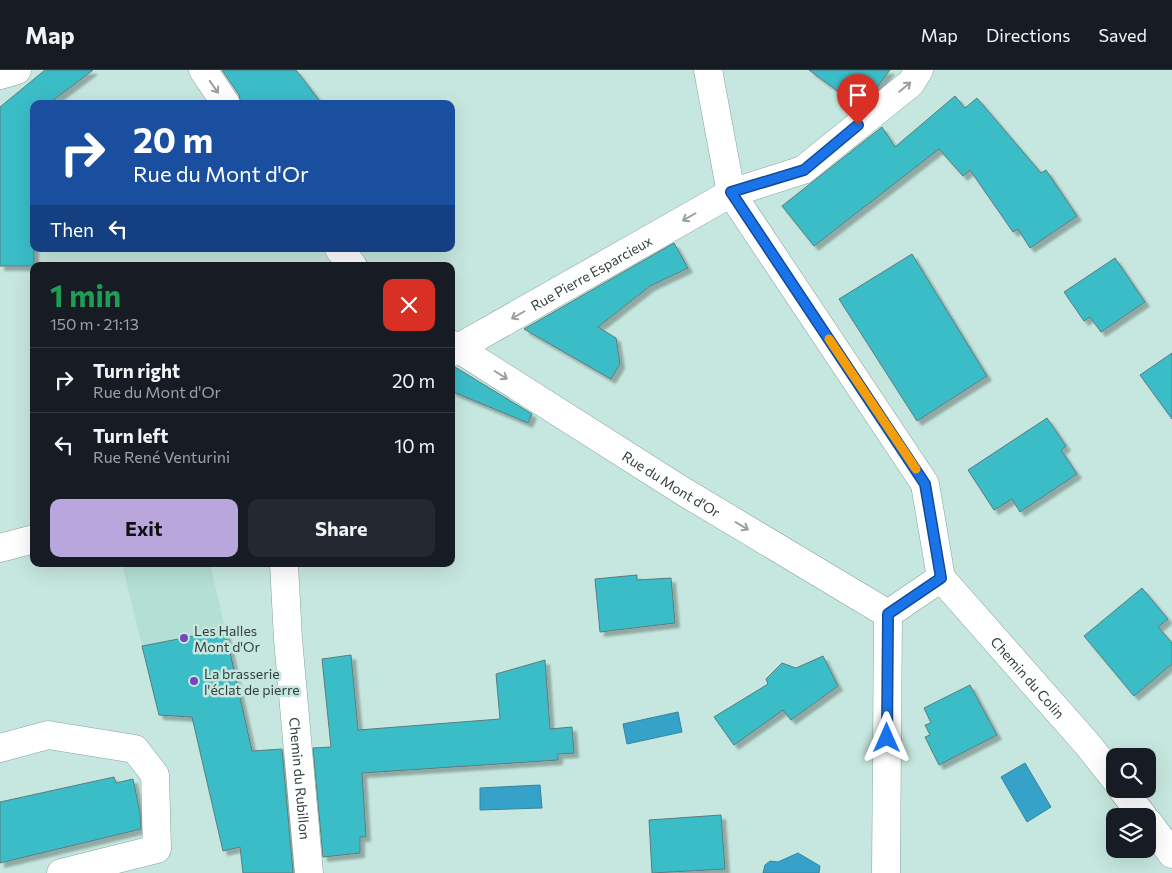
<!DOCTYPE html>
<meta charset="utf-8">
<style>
:root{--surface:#171b24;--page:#242831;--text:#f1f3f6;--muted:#9ea1a6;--line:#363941;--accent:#b9a6dd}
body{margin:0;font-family:Commissioner,sans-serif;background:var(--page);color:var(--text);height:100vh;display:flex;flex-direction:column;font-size:19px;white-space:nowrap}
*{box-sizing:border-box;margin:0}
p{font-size:16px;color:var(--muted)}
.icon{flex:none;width:28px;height:28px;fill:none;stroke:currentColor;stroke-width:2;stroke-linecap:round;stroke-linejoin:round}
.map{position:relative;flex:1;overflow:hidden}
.sheet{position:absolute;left:30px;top:192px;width:425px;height:305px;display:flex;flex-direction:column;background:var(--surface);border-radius:10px;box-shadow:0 5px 20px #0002}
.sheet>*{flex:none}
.top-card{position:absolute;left:30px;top:30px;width:425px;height:152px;border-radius:10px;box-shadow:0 5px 20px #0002;background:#1a4fa0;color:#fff;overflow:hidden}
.buttons{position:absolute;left:1106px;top:678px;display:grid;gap:10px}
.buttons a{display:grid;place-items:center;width:50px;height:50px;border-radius:10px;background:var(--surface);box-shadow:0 5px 20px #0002;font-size:25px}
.pin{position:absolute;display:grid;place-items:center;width:42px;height:42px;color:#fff;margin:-51px -21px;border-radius:50% 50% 50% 0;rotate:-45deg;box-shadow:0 0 5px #0007}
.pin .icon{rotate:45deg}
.me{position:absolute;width:55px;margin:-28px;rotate:0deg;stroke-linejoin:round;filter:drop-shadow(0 0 4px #0008)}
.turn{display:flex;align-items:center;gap:18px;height:105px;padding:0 20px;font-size:22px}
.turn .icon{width:65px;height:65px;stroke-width:2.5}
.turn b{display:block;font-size:35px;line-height:42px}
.then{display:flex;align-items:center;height:48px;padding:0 20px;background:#0003;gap:10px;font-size:19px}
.round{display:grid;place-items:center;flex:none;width:52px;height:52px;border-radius:10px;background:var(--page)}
.headline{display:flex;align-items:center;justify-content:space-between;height:85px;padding:0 20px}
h1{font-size:30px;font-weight:700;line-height:38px;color:#1e9e55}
.action{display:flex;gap:10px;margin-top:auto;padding:10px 20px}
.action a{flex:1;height:58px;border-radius:10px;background:var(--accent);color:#111;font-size:20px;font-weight:700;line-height:58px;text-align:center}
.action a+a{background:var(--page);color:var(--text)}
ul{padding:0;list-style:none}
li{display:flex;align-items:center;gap:15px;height:65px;padding:0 20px;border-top:1px solid var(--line)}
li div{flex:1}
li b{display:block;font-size:19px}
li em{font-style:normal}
header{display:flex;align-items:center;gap:30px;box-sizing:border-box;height:70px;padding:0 25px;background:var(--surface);border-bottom:1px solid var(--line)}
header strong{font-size:24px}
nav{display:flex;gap:28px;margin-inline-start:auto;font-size:18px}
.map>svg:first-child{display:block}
.built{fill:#b4dfd5}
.water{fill:#37a2c9;stroke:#36859f}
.building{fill:#3bbdc8;stroke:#5c7b7e;filter:url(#shadow)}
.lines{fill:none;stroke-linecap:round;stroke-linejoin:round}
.minor-casing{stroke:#84a49c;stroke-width:29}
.minor{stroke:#fff;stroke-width:28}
.oneway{stroke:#99a09e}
.route-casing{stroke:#114b97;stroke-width:12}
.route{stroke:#1a73e8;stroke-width:9}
.slow{stroke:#f59e0b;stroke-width:9}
.poi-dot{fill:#7547bf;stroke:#c6e7df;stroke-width:2}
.labels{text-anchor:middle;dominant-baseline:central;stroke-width:5;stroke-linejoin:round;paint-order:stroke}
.street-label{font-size:14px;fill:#33403d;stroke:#c6e7df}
.poi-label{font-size:14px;fill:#33403d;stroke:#c6e7df;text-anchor:start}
</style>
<header>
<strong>Map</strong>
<nav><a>Map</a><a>Directions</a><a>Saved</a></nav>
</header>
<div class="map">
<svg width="1172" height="803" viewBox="0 0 1172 803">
<defs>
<filter id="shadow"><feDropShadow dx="4.5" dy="4.5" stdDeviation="1" flood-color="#0004"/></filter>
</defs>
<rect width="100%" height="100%" fill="#c6e7df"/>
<path class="built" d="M122,494H210L246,650L159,645Z"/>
<path class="water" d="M678,642L682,662L627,674L623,654Z
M1025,693L1051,737L1027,752L1001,707Z
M540,715L542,738L480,740V718Z
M798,783L820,796L819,803H763L765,795L770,791L778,792Z"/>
<path class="building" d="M45,0H93L48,34H34V196H0V37Z
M222,0H296L322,34H241L239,25Z
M809,0H890L871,25L858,36Z
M955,26L965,38L977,28L1041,103L1046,100L1077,146L1030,178L1018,159L1013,162L970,100L963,106L939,79L814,176L782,136L882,57L895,77Z
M674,173L688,198L650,216L598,257L616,268L620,294L611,309L524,259Z
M912,184L987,306L917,351L839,229Z
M1115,188L1145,232L1101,262L1090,247L1084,251L1064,222Z
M1172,283V349L1140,305Z
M455,297L532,344L528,353L451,321V298Z
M1047,348L1066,376L1061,380L1077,404L1020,442L1012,429L994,440L968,400Z
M637,505V510L671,508L675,553L600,562L595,509Z
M1142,518L1168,549L1158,557L1172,573V594L1134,626L1084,566Z
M225,560L252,681L282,679L293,803H243L240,777L223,781L192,647L159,645L142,576Z
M351,585L358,660L500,649L496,604L545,590L550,659L572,657L574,683L558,684V690L362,703L366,767H360V783L323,787L313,678L331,677L322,589Z
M823,586L838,616L791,650L783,640L734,675L714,647L768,614L766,609L782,593L796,598Z
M970,615L997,665L939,695L925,667L930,665L925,655L931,653L924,638Z
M114,707L116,713L133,709L140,743L141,759L0,793V732Z
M721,745L725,799L652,803L649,750Z"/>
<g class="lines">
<g class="minor-casing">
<g id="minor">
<path d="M203,0L226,34"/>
<path d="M708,0L731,123L925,414L941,508"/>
<path d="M0,5L17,0"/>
<path d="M339,179L353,196"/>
<path id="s1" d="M451,274L681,420L888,544"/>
<path id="s2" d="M451,282L731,123L803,100L911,13L919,0"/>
<path d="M0,478L34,469"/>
<path id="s3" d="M284,494L288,569L309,803"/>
<path id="s4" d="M941,508L1088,675L1115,709"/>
<path d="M888,544L941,508"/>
<path d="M0,678L48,665L135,679L155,705L157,779L61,803"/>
<path d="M1122,719L1143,746"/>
<path d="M1148,752L1172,784"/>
<path d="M886,803L888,544"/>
</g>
</g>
<use href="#minor" class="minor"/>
</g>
<defs><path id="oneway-shaft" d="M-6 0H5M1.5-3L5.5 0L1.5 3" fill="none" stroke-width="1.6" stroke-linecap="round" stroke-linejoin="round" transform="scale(1.25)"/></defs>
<g class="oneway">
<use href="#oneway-shaft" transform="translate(214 17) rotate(55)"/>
<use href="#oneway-shaft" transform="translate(905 17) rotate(-40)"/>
<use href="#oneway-shaft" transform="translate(689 147) rotate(150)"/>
<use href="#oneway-shaft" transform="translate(518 245) rotate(150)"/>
<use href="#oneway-shaft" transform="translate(501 305) rotate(32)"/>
<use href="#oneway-shaft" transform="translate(742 456) rotate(31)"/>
</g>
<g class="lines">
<g class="route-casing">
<path id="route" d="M858,55L804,100L731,122L925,414L941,508L888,544L887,668"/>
</g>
<use href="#route" class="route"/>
<path class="slow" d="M829,269L916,399"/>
</g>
<g class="poi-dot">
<circle cx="184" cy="568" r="5"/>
<circle cx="194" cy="611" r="5"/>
</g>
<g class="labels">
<g class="street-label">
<text stroke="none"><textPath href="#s2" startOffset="161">Rue Pierre Esparcieux</textPath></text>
<text stroke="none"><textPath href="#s1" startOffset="261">Rue du Mont d'Or</textPath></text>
<text stroke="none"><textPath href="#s4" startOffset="132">Chemin du Colin</textPath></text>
<text stroke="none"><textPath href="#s3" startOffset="215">Chemin du Rubillon</textPath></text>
</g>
<g class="poi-label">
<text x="194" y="560">Les Halles<tspan x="194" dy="16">Mont d'Or</tspan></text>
<text x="204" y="603">La brasserie<tspan x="204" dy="16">l'éclat de pierre</tspan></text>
</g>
</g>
</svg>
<div class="buttons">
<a><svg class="icon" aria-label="search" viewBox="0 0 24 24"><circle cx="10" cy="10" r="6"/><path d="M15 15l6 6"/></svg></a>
<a><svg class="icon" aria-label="layers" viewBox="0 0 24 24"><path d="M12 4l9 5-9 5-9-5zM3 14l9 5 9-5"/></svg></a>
</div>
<div class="pin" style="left:858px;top:55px;background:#d93025"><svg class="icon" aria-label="arrive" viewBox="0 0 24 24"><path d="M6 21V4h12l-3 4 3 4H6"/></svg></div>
<svg class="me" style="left:887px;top:668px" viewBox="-20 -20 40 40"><path d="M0-17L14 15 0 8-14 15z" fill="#1a73e8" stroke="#fff" stroke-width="4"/></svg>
<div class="top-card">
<div class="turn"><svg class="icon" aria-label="right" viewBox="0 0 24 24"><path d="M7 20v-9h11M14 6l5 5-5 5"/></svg><div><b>20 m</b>Rue du Mont d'Or</div></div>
<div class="then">Then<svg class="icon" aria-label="left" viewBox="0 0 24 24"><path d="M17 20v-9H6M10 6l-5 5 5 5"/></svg></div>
</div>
<section class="sheet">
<div class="headline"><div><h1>1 min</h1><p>150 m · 21:13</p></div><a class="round" style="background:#d93025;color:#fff"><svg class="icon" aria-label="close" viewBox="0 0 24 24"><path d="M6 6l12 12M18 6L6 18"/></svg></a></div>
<ul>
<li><svg class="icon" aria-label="right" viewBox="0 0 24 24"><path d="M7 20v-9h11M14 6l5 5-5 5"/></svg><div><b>Turn right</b><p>Rue du Mont d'Or</p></div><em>20 m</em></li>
<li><svg class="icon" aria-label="left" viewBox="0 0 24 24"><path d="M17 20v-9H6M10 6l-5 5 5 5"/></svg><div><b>Turn left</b><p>Rue René Venturini</p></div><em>10 m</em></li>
</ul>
<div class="action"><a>Exit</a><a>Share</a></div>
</section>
</div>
